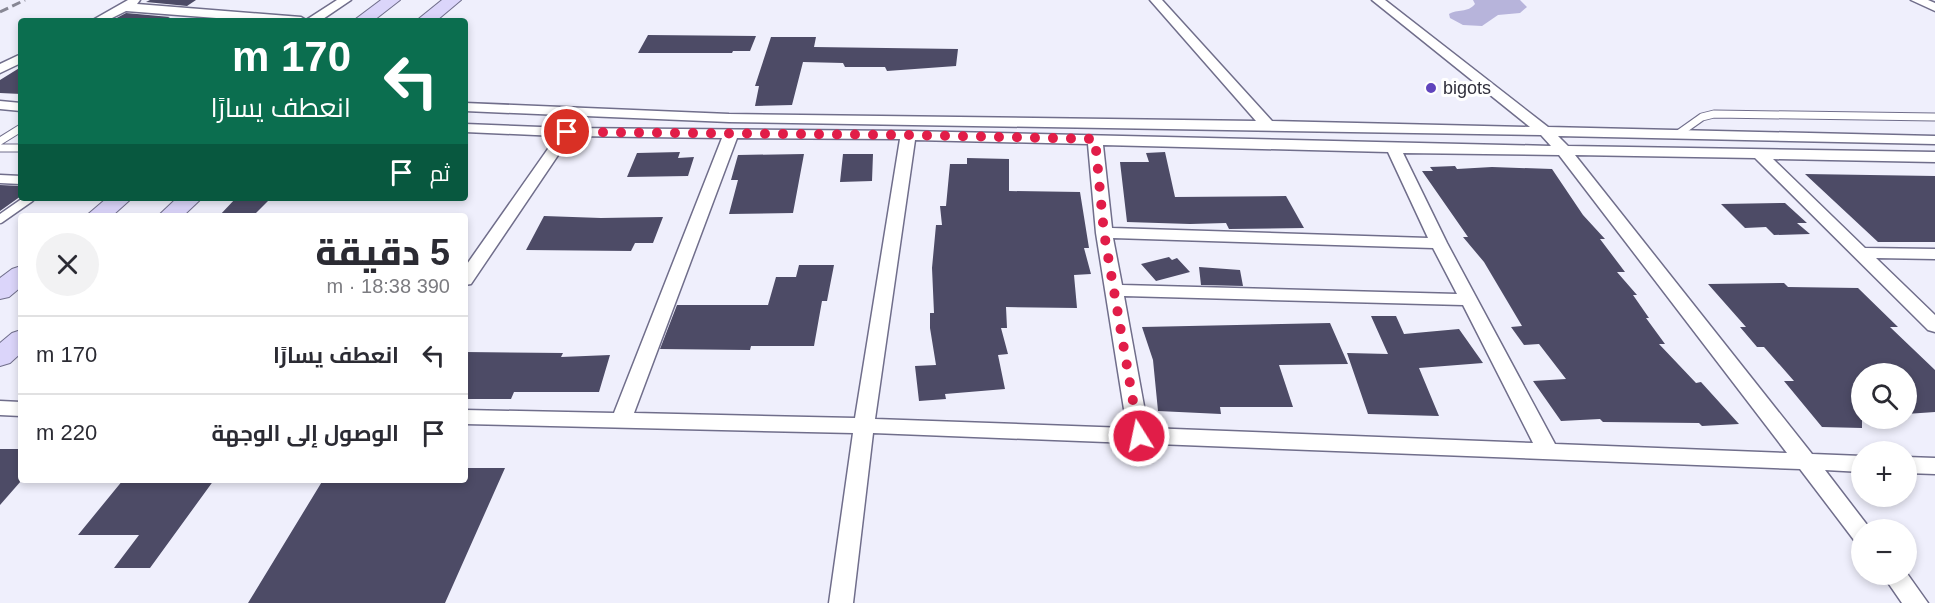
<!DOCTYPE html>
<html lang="ar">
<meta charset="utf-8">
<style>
:root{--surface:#fff;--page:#f2f2f3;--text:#2b2b33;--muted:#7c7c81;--line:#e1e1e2}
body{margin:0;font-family:Arial,Cairo,sans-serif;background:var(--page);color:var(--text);direction:rtl;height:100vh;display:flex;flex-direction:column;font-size:22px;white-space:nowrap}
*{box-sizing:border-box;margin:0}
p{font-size:20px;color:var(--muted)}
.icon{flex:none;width:33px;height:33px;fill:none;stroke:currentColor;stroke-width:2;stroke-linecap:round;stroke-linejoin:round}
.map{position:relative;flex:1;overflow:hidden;direction:ltr}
.sheet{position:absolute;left:18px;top:213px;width:450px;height:270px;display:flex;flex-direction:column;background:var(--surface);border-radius:6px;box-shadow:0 3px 9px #0003;direction:rtl}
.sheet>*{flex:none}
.guide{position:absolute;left:18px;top:18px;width:450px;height:183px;border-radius:6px;box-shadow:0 3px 9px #0003;direction:rtl;background:#0b6e4f;color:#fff;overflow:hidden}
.buttons{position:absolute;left:1851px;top:363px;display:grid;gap:12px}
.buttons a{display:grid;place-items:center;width:66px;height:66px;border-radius:50%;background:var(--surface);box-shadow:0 3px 9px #0003;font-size:30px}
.pin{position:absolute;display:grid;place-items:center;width:51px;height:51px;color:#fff;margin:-26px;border:3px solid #fff;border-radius:50%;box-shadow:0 2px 6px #0007}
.me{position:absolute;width:66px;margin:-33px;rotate:350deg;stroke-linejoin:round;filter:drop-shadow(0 0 4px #0008)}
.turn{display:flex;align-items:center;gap:21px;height:126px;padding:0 18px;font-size:27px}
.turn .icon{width:78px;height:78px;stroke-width:2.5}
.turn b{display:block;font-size:42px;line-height:51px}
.then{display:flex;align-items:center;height:57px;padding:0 18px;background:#0003;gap:12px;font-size:22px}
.round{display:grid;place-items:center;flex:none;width:63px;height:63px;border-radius:32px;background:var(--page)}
.headline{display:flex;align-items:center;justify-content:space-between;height:102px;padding:0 18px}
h1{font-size:36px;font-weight:800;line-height:45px}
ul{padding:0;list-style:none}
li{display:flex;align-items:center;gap:18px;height:78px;padding:0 18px;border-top:2px solid var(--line)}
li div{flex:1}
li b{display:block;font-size:22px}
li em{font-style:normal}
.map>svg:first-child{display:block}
.water{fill:#b7b4db}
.building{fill:#4d4b66}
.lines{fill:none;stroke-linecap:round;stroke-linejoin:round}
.lane-far1-casing{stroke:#706e8b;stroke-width:9}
.lane-casing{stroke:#706e8b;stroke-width:11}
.street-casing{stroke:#706e8b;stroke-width:3}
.secondary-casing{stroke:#706e8b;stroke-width:2}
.lane-far1{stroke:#fff;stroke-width:7}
.lane{stroke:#fff;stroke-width:8}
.street{fill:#fff;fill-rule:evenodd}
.secondary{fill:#dbd5fa;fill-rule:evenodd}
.rail{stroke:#878794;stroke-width:3;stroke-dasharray:9 4.5;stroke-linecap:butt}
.route{stroke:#e11d48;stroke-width:10;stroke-dasharray:0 18}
.poi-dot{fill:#6044bd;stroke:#fff;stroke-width:2}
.labels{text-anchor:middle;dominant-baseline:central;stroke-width:6;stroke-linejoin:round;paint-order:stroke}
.far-poi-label{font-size:18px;fill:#302f3c;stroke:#fff;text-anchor:start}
</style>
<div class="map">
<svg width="1935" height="603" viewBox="0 0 1935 603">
<rect width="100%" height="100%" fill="#efeffc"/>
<path class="water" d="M1473,0H1520L1527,7L1520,13L1498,15L1482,26L1463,25L1450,18L1449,14C1457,9 1468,13 1475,4Z"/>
<path class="building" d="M150,0H196L187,6L146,2Z
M126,13L170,17L163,21H111Z
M648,35L756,36L750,51H733L732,53H638Z
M771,37H816L814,47L958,49L956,66L887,71L885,67H845L843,63L803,62L792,105L755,106L759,86H755Z
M21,67V94L0,93V80Z
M680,152L678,158L694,157L688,176L627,177L637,153Z
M1165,152L1175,197L1286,196L1304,228L1229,229L1226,223L1190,224L1127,222L1120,162H1149L1146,153Z
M804,154L793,213L729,214L738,180H731L738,155Z
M843,154H873L872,181L840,182Z
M967,158L1009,159V191L1080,192L1089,248H1084L1091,274L1074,275L1077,308L1006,307L1007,328H1001L1008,354L998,355L1005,389L945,394L946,399L919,401L915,366L936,365L930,328V313H934L932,268L936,225H942L940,206H946L950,164H967Z
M1455,166L1457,169L1492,167L1552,169L1583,215L1605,239H1600L1625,272H1617L1637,295H1633L1649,318H1646L1665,344H1659L1696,383L1701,382L1739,424L1702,426L1699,423L1603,422L1600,419L1561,421L1533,381L1566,379L1539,344L1524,345L1511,327L1522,326L1484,262L1463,237H1468L1422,171H1433L1430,167Z
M1805,174L1935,176V242H1878Z
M0,185L21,186V196L0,211Z
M236,198H271L253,216H219Z
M1785,203L1807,223H1797L1810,234L1774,235L1766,227L1745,228L1721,204Z
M544,216L601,218L663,217L653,243H635L631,251L526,250Z
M1169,257L1172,260L1177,258L1190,272L1156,281L1141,264Z
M799,265H834L827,301H822L814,346H751L750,350L660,349L677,305H768L776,277H796Z
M1199,267L1240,270L1243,286L1201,285Z
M1784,283L1788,287L1858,288L1898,327H1890L1935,370V412L1906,414V374H1862V428L1822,427L1784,381H1794L1764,347H1757L1740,327H1746L1708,284Z
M1371,316H1396L1404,334L1459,329L1483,363L1419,368L1439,416L1368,414L1347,353L1388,354Z
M1330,323L1348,364L1279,365L1293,407H1220L1221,414L1158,411L1153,360L1142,327Z
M465,352L563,353L561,357L610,355L599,392H514L511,399H465Z
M0,449H21V481L0,505Z
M465,468H505L445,603H248L323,480H465Z
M123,480H214L150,568H114L139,535H78Z"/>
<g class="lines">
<g class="lane-far1-casing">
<path id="lane-far1" d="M1678,134L1702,117L1714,114L1935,117
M0,141L21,128
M0,148H21"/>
</g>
<g class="lane-casing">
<path id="lane" d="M0,179L21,180
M0,219L30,198"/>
</g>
<g class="street-casing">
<path id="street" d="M128,0H140L137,4L301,17L306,20L337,0H351L320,21H255L126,11L106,21H91Z
M1150,0H1162L1272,121L1530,127L1372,0H1385L1548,127L1935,136V144L1558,136L1568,146L1935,152V162L1773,159L1865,248L1935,249V259L1876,258L1935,315V332L1928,330L1755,158L1575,155L1812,454L1862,456V472L1825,470L1871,530H1862V543L1854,540L1800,469L873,433L853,603H829L853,433L465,424V410L614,413L722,138L571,136L471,284L465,285V267L557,136L465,132V124L567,128L908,131L1551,146L1541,135L729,122L465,111V103L729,114L1256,121ZM737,138L900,139L855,418L634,413ZM915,140L1088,144L1096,233L1127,428L875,419ZM1103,145L1388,152L1428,238L1112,228ZM1403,153L1559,155L1787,453L1555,444L1447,243ZM1113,238L1433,248L1457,294L1122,285ZM1124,296L1463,305L1533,443L1148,428Z
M1911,0H1928L1935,3V11Z
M21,54V63L0,73V64Z
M0,101L21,103V111L0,109Z
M0,401L21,402V416L0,415Z
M1906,457L1935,458V474L1906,473Z
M1906,572L1928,603H1902L1882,574H1906Z"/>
</g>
<g class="secondary-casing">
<path id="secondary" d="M381,0H400L373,21H353Z
M442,0H461L436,21H416Z
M107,198H132L112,216H86Z
M177,198H202L183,216H158Z
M21,266V287L9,297L0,299V278L12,269Z
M21,330V353L10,363L0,366V343L12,333Z"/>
</g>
<use href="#lane-far1" class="lane-far1"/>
<use href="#lane" class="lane"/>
<use href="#street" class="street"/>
<use href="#secondary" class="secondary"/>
<path class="rail" d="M0,12L25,0"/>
</g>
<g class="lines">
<path class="route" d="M567,132L908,135L1095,139L1104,233L1139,436"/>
</g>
<circle class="poi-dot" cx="1431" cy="88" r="6"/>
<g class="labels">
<g class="far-poi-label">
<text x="1443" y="88">bigots</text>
</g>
</g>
</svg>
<div class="buttons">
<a><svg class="icon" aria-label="search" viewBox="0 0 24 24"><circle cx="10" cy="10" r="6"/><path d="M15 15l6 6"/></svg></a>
<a>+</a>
<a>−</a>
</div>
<div class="pin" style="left:567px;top:132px;background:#d93025"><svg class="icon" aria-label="arrive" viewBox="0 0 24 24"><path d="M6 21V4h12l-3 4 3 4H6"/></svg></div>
<svg class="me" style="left:1139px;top:436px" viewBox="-20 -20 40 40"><circle r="17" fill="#e11d48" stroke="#fff" stroke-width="3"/><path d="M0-11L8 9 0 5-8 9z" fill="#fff"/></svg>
<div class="guide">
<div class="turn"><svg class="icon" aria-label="left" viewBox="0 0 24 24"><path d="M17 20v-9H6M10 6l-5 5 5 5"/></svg><div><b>170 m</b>انعطف يسارًا</div></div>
<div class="then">ثم<svg class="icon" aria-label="arrive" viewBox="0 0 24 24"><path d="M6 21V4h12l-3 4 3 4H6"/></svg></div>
</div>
<section class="sheet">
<div class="headline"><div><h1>5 دقيقة</h1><p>390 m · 18:38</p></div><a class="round"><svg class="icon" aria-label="close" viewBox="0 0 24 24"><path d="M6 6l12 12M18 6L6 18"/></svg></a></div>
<ul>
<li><svg class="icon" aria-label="left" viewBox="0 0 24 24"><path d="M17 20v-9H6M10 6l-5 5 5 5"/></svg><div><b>انعطف يسارًا</b></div><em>170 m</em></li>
<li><svg class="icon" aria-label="arrive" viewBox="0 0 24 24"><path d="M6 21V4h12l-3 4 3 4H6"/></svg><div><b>الوصول إلى الوجهة</b></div><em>220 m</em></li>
</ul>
</section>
</div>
